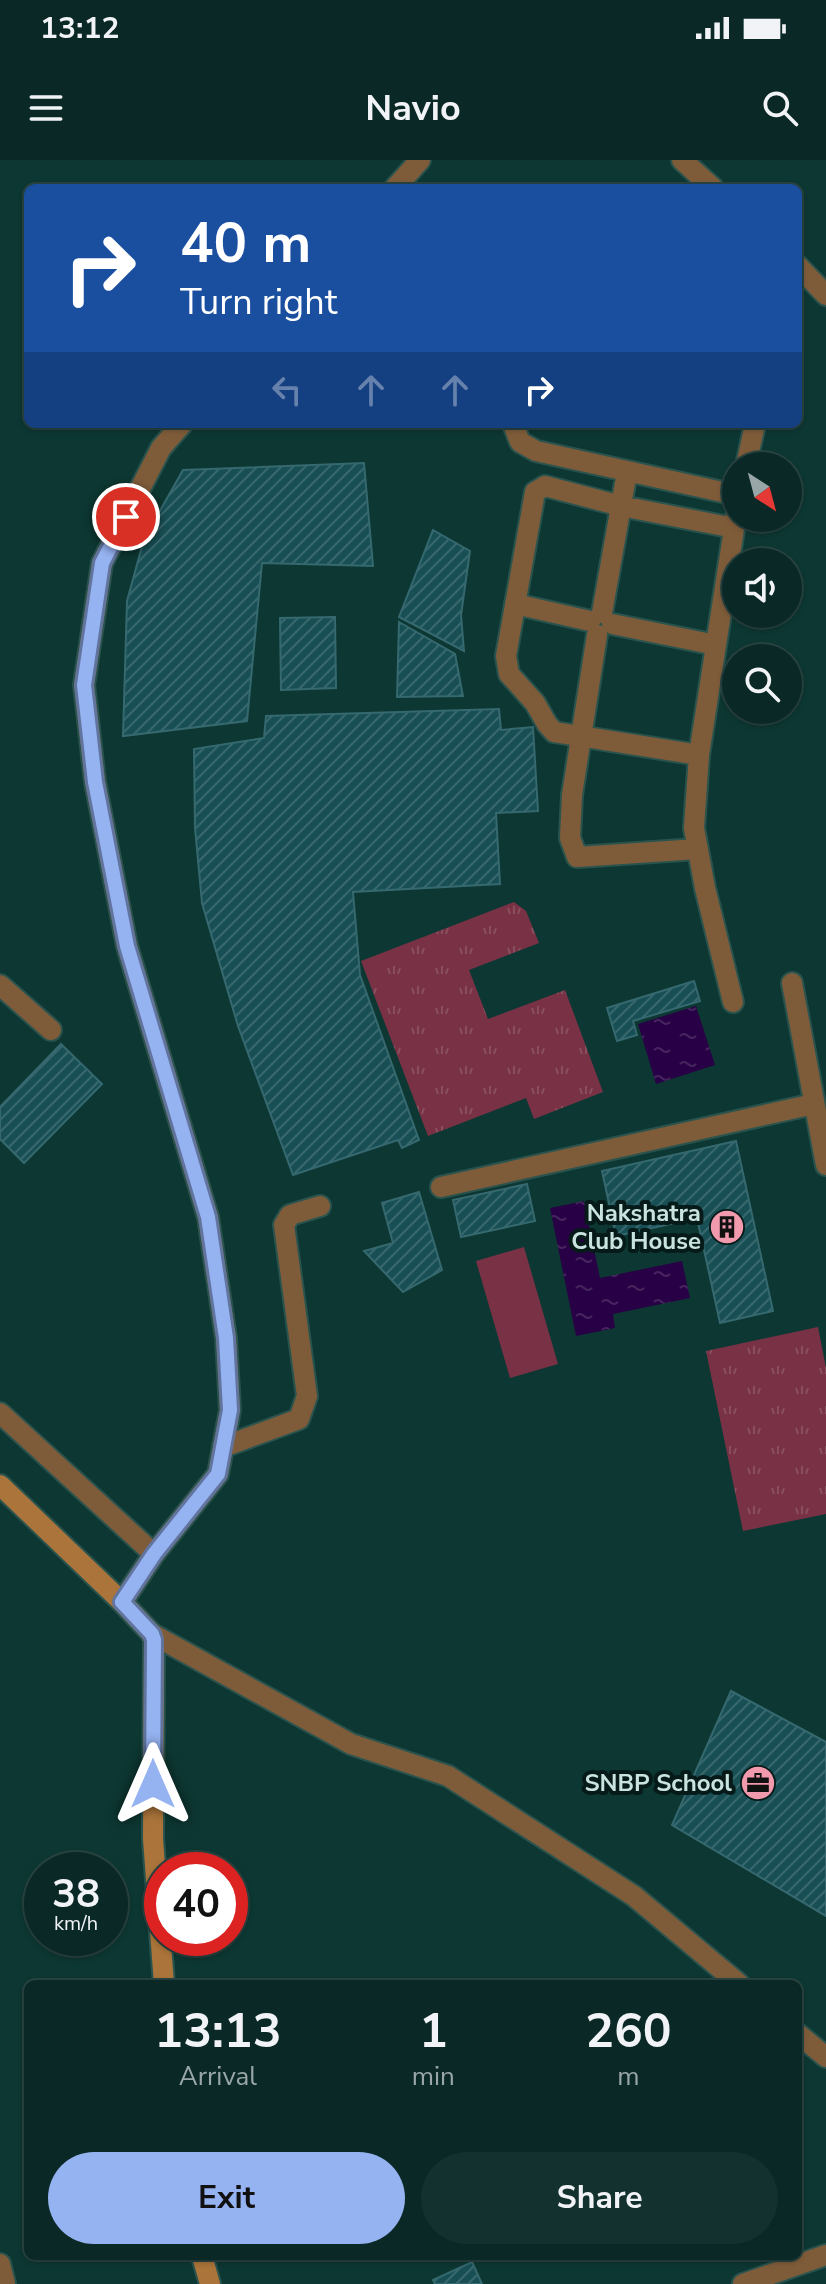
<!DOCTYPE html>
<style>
:root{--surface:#0a2926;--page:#13312e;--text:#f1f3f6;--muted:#99a6a7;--line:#2a4543;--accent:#95b2f1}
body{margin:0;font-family:"Nunito Sans",sans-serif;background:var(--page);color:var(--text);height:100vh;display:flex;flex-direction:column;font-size:30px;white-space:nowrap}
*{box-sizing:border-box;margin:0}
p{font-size:26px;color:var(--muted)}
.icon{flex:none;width:44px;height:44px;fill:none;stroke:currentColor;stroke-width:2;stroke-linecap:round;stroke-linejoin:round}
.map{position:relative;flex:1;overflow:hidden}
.side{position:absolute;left:24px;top:1820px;width:778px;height:280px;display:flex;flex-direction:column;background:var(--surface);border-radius:12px;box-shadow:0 2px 6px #0004,0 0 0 2px var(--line)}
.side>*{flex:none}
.hud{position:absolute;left:24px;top:24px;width:778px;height:244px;border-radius:12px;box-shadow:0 2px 6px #0004,0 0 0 2px var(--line);background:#1a4fa0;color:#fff;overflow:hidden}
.needle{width:52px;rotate:144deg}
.fabs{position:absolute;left:722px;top:292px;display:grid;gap:16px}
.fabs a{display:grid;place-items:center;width:80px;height:80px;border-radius:50%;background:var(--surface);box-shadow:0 2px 6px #0004,0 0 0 2px var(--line);font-size:40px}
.speed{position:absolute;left:24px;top:1692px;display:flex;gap:16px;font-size:40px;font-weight:700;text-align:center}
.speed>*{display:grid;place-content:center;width:104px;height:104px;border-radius:50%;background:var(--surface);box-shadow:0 2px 6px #0004,0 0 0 2px var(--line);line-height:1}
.speed small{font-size:20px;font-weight:400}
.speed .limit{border:12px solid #d22;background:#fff;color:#111}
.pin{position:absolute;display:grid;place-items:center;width:68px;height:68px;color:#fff;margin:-34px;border:4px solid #fff;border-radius:50%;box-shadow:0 2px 8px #0007}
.me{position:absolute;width:88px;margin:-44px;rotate:0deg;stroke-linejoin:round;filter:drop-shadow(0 0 6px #0008)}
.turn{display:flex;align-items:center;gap:28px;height:168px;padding:0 24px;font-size:36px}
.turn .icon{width:104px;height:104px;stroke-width:2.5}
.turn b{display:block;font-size:56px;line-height:68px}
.lanes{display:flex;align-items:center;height:76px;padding:0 24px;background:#0003;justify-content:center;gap:40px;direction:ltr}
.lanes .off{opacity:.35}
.eta{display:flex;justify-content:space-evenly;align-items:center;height:136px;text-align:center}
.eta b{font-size:48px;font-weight:700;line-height:56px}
.button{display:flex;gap:16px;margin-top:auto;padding:16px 24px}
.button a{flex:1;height:92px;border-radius:48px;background:var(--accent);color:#111;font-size:32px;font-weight:700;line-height:92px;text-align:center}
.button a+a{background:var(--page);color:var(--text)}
.status{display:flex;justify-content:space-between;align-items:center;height:56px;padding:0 40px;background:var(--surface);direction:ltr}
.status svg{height:22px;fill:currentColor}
header{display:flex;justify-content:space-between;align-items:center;height:104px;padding:0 24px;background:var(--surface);font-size:36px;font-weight:700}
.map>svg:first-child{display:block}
.grass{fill:url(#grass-tufts)}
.pitch{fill:#783145}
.water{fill:url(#water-ripples)}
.building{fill:url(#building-hatch);stroke:#35696f;stroke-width:2}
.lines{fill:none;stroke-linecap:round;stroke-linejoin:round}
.lane-casing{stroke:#2b534e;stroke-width:24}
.street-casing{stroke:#2b534e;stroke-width:24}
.secondary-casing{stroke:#2b534e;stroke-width:24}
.lane{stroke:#7e5c3a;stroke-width:20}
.street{stroke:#7e5c3a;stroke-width:20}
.secondary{stroke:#aa743a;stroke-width:20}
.route-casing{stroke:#61749d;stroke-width:20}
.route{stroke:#95b2f1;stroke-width:14}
.labels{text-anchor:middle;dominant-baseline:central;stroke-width:8;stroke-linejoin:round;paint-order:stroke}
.poi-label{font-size:24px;font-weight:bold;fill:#c9e3df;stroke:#061b19;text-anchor:end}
</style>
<div class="status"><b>13:12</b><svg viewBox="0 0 49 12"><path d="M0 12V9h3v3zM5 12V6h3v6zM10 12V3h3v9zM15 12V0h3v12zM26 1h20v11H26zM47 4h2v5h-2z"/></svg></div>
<header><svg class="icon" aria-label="menu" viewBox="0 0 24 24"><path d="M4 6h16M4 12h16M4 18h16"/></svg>Navio<svg class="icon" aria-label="search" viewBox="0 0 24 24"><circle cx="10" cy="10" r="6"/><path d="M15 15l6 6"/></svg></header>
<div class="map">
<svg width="826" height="2124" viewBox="0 0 826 2124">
<defs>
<pattern id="grass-tufts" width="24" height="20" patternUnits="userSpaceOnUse" patternTransform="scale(2)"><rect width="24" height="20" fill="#783145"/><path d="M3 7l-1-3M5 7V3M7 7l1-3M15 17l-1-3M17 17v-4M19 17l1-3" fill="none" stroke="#8a4f5f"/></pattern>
<pattern id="water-ripples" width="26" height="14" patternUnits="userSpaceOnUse" patternTransform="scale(2)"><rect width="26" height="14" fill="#280045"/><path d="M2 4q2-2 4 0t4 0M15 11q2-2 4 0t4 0" fill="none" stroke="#46255f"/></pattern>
<pattern id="building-hatch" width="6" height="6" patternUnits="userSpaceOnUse" patternTransform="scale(2)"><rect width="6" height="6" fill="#184f55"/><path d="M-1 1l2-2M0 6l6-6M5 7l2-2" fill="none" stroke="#38686d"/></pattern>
</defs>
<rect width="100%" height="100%" fill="#0d3732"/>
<path class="grass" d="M514,742L526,751L539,783L469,810L488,859L565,830L603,932L534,959L526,938L428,976L361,801Z
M818,1167L826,1208V1354L743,1371L706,1191Z"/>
<path class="pitch" d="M524,1087L558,1204L510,1218L476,1101Z"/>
<path class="water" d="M696,846L715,905L656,924L638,864Z
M584,1041L600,1118L682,1101L690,1138L613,1154L615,1168L576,1176L550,1048Z"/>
<path class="building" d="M364,303L373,406L262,403L247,561L123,576L127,441L144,379L183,310Z
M433,370L470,391L461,455L464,491L399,457Z
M335,457L336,528L281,530L280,458Z
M399,462L455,494L463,536L397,537Z
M499,549L501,570L533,567L538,651L496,653L500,724L353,732L360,815L419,980L402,988L398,980L293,1015L238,866L202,743L195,668L194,589L264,578L266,556Z
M694,821L700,841L633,861L637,875L617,881L607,848Z
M61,884L102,924L24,1003L0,979V947Z
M736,981L773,1151L720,1163L697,1058L616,1076L602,1011Z
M527,1024L535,1061L461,1077L453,1040Z
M419,1032L442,1110L403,1132L364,1091L393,1083L382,1043Z
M731,1531L826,1582V1756L672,1665Z
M472,2102L482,2124H435L433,2120Z"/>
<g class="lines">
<g class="lane-casing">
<path id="lane" d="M513,264L520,282L536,291L736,335
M746,306L755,264
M515,444L590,461
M602,453L627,312
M612,464L716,485
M597,475L572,635L570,678L577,697L698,689
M699,595L554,572L547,564L535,543L509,514L506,496L535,332L545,326L621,346L734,368
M792,823L826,1005
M0,825L51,870
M733,842L705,728L694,668L699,595L736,356
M441,1027L814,944
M223,1287L299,1259L307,1236L284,1065L290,1055L320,1046
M0,2104L5,2124
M743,2124L826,2095"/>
</g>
<g class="street-casing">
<path id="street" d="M682,0L713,28
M395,28L420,0
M798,106L826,135
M0,1253L154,1394
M122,1442L154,1394L218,1314L230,1250L226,1178L208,1057L127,786L95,622L84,525L102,403L161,288L182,264
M152,1474L351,1584L448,1616L634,1736L739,1824
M798,1874L826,1897"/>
</g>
<g class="secondary-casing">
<path id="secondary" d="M0,1325L122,1442L152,1474L154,1480L153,1679L164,1824
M202,2096L210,2124"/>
</g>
<use href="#lane" class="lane"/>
<use href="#street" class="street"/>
<use href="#secondary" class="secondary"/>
</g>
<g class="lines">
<g class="route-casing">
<path id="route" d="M126,357L102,403L84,525L95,622L127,786L208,1057L226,1178L230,1250L218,1314L154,1394L122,1442L152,1474L154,1480L153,1624"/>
</g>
<use href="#route" class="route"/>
</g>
<defs>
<g id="building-disc" transform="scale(1.8)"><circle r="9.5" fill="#f29aad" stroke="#061b19"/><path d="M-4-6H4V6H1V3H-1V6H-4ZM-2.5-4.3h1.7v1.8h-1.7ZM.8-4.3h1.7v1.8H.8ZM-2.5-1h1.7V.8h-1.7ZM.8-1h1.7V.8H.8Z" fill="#111"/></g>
<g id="office-disc" transform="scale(1.8)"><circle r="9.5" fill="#f29aad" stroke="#061b19"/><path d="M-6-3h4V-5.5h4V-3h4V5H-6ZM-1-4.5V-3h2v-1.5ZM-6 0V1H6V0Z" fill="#111"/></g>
</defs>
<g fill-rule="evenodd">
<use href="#building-disc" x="727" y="1067"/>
<use href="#office-disc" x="758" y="1623"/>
</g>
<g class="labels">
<g class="poi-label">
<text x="701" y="1053">Nakshatra<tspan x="701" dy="28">Club House</tspan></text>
<text x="732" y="1623">SNBP School</text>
</g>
</g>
</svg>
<div class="fabs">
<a><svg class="needle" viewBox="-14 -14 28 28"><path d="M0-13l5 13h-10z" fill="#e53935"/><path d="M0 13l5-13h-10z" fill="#99a6a7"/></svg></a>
<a><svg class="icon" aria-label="sound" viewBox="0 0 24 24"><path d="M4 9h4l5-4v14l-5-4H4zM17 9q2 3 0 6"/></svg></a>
<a><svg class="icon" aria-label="search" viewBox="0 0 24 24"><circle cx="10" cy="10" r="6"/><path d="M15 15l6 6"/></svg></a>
</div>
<div class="speed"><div>38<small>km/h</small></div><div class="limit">40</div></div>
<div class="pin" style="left:126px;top:357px;background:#d93025"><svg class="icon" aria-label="arrive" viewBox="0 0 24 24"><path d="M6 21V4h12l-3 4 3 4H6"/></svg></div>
<svg class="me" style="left:153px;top:1624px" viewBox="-20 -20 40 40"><path d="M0-17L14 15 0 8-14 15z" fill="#95b2f1" stroke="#fff" stroke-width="4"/></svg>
<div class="hud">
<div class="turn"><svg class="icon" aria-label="right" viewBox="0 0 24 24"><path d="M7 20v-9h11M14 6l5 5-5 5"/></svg><div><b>40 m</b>Turn right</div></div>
<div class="lanes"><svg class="icon off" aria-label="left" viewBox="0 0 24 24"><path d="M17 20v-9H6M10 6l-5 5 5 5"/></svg><svg class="icon off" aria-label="ahead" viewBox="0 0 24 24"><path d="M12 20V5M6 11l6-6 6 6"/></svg><svg class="icon off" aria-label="ahead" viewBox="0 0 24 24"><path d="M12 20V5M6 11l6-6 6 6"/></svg><svg class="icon" aria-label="right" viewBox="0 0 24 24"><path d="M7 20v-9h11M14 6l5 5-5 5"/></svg></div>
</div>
<section class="side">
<div class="eta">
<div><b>13:13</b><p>Arrival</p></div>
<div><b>1</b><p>min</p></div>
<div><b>260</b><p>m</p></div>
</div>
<div class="button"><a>Exit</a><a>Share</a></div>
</section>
</div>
